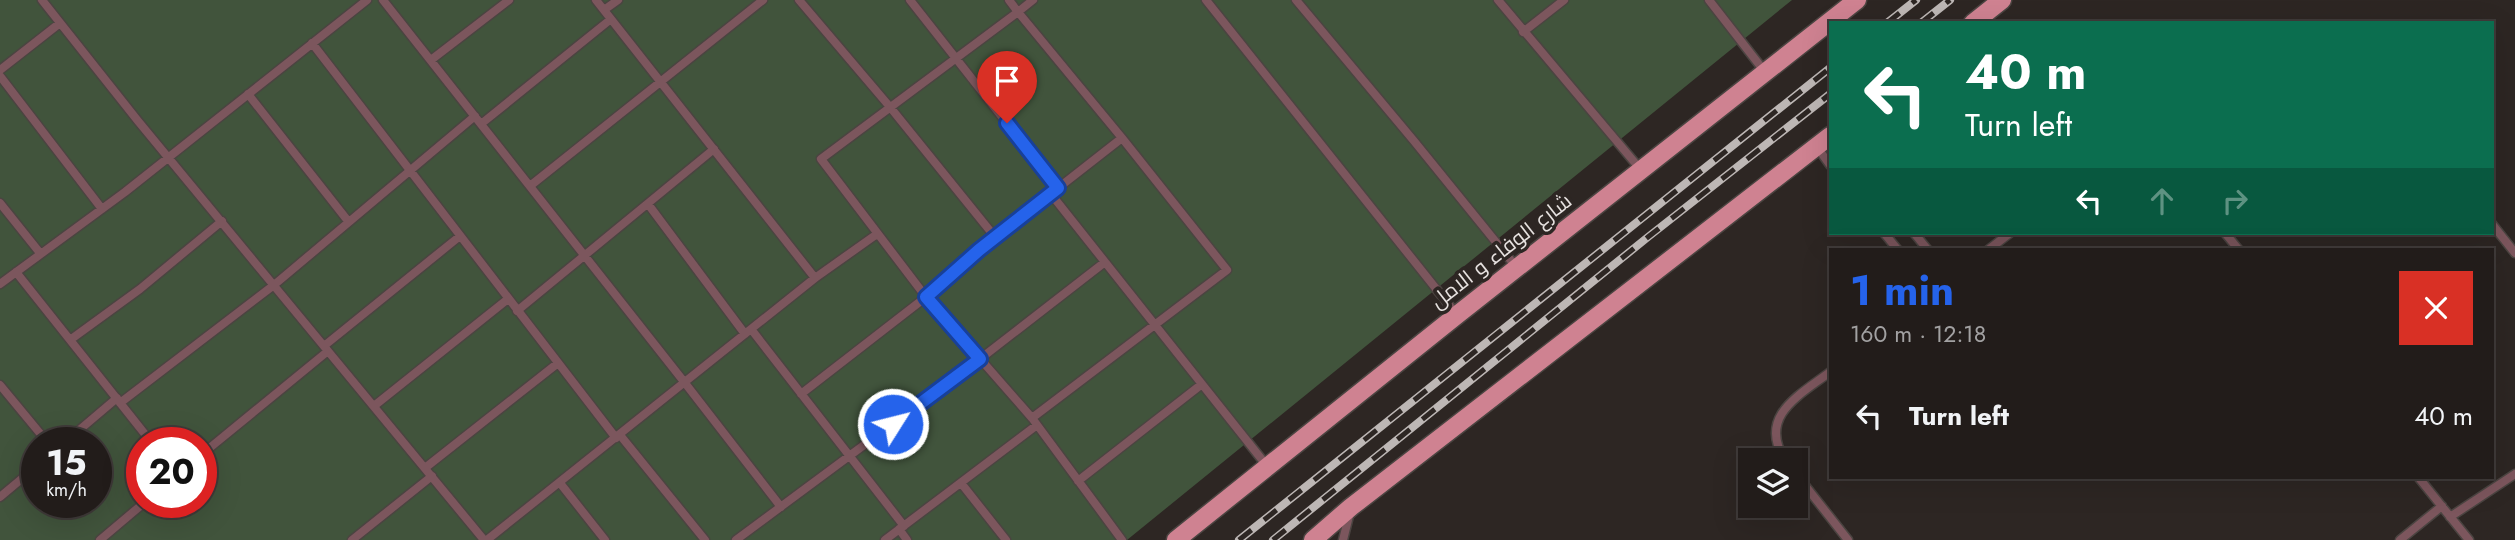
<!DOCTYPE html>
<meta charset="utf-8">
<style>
:root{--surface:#221c1a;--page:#2e2927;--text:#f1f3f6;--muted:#a2a1a2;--line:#3f3a39;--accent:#2563eb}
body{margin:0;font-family:Jost,Cairo,sans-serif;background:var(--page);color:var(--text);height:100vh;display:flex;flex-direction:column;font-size:26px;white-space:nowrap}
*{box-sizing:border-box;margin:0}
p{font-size:23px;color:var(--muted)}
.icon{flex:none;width:38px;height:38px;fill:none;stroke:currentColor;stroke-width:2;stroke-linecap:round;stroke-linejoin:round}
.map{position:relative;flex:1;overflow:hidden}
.panel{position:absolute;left:1829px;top:248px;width:665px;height:231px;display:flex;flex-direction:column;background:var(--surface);border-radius:0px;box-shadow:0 7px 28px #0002,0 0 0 2px var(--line)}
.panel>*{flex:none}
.banner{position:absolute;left:1829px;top:21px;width:665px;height:214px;border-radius:0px;box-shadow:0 7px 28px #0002,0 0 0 2px var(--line);background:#0b6e4f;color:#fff;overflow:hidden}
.controls{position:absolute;left:1738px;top:448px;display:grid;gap:14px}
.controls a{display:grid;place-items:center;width:70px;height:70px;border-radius:0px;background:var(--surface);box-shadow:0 7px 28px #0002,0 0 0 2px var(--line);font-size:35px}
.speed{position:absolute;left:21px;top:427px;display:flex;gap:14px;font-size:35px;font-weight:700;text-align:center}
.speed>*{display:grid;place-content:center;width:91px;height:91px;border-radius:50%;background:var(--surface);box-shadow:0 7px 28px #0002,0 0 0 2px var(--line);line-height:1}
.speed small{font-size:18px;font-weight:400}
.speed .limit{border:10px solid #d22;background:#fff;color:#111}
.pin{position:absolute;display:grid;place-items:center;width:60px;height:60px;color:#fff;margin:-72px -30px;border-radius:50% 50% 50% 0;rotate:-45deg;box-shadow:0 0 7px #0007}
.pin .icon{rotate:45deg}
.me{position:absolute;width:77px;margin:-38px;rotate:54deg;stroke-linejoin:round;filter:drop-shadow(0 0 5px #0008)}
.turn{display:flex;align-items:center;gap:24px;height:147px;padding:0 21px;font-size:32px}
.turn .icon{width:91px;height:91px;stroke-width:2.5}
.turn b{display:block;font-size:49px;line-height:60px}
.lanes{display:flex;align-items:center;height:66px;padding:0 21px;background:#0003;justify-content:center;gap:35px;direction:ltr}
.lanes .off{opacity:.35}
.round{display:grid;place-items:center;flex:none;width:74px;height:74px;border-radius:0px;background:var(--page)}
.head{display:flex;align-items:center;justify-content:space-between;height:119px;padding:0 21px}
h1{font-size:42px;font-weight:700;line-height:52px;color:var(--accent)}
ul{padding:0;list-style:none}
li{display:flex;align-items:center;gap:21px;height:98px;padding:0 21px}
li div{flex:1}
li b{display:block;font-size:26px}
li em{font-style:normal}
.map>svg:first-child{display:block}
.green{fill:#41543c;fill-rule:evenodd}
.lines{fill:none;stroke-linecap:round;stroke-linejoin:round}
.service-casing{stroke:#4b4441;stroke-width:11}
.primary-casing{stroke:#4b4441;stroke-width:21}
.service{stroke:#7c565d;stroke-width:8}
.primary{stroke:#cf8291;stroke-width:18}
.rail-casing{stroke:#bdb7b5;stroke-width:8}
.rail{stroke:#2d2623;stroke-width:5;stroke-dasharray:16;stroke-linecap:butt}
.route-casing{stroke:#184099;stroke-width:18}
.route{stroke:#2563eb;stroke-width:12}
.labels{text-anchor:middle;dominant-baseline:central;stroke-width:7;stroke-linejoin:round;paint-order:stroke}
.street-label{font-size:21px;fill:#e7e2e0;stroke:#2d2623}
</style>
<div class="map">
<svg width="2515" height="540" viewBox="0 0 2515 540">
<rect width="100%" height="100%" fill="#2d2623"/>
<path class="green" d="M0,0H1792L1127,540H0ZM37,443H96V502H37ZM142,443H201V502H142Z"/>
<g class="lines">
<g class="service-casing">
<path id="service" d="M42,0L138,121L484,540
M383,0L685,383L781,507
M596,0L815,278
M799,0L890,107L995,237
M910,0L1058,188
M1033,0L1018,12L1122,138L979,250L926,297L1032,418L1122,540
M1206,0L1457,315
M1296,0L1414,141L1517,268
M1498,0L1641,170
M1709,0L1765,72
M604,10L618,0
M1523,32L1564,0
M312,43L616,438
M431,60L509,0
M0,70L60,23
M0,76L102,209
M248,94L348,221
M481,124L611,19
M1817,147L1830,165
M530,186L763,0
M1051,194L1267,466
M0,203L40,253
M648,204L745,334
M2492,224L2515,253
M1884,233L1898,250
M1914,233L1928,250
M2225,233L2239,250
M1988,250L2010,233
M16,272L152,443
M0,284L125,192L367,0
M517,311L714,149
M751,329L904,526
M70,340L140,289L222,221
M324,346L460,236
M0,385L48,443
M801,394L926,297L821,159L1018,12L1009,0
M120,403L274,285L475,116
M374,406L508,299
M1032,418L1227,270L1122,138
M620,435L705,540
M64,443L117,398
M201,455L328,351
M1785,460C1757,416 1800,395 1830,372
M425,468L558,363
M1796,474L1848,540
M2419,478L2469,540
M1078,481L1202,384
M560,483L605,540
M961,483L1006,540
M0,497L37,466
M2450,517L2515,474
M899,529L907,540
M100,540L145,502
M352,540L432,476
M487,540L815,278L877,234
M736,540L980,359L1105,262
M885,540L1037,425
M1343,540L1350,512
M2400,540L2442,506"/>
</g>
<g class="primary-casing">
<path id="primary" d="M1973,23L2002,0
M1176,540L1457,315L1857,0
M1313,540L1351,507L1830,136"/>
</g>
<use href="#service" class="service"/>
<use href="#primary" class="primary"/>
<g class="rail-casing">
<path id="rail" d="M1887,23L1916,0
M1921,23L1950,0
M1239,540L1830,68
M1273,540L1648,237L1830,94"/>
</g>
<use href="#rail" class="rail"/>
</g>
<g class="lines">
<g class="route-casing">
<path id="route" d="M893,424L980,359L926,297L979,250L1058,188L1007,123"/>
</g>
<use href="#route" class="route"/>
</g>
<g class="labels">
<g class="street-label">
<text transform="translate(1501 251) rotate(-38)">شارع الوفاء و الامل</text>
</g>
</g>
</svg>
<div class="controls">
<a><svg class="icon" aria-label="layers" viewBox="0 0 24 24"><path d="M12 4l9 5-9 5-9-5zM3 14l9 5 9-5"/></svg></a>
</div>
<div class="speed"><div>15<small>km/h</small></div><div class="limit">20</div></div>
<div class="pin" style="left:1007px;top:123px;background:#d93025"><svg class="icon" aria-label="arrive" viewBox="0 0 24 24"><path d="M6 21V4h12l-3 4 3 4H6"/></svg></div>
<svg class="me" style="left:893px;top:424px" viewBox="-20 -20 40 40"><circle r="17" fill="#2563eb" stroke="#fff" stroke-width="3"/><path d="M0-11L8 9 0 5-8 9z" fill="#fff"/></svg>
<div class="banner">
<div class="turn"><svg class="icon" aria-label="left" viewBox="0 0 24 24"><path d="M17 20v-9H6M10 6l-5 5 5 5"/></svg><div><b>40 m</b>Turn left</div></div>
<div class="lanes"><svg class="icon" aria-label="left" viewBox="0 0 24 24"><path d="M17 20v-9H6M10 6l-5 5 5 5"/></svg><svg class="icon off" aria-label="ahead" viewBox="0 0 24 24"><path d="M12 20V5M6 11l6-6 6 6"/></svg><svg class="icon off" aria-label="right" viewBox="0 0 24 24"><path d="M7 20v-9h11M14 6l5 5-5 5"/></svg></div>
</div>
<section class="panel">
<div class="head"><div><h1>1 min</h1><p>160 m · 12:18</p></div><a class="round" style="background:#d93025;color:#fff"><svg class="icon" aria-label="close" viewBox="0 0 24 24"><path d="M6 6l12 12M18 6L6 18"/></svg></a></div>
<ul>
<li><svg class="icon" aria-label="left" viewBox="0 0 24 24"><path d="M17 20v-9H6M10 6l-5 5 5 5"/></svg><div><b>Turn left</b></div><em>40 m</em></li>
</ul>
</section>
</div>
